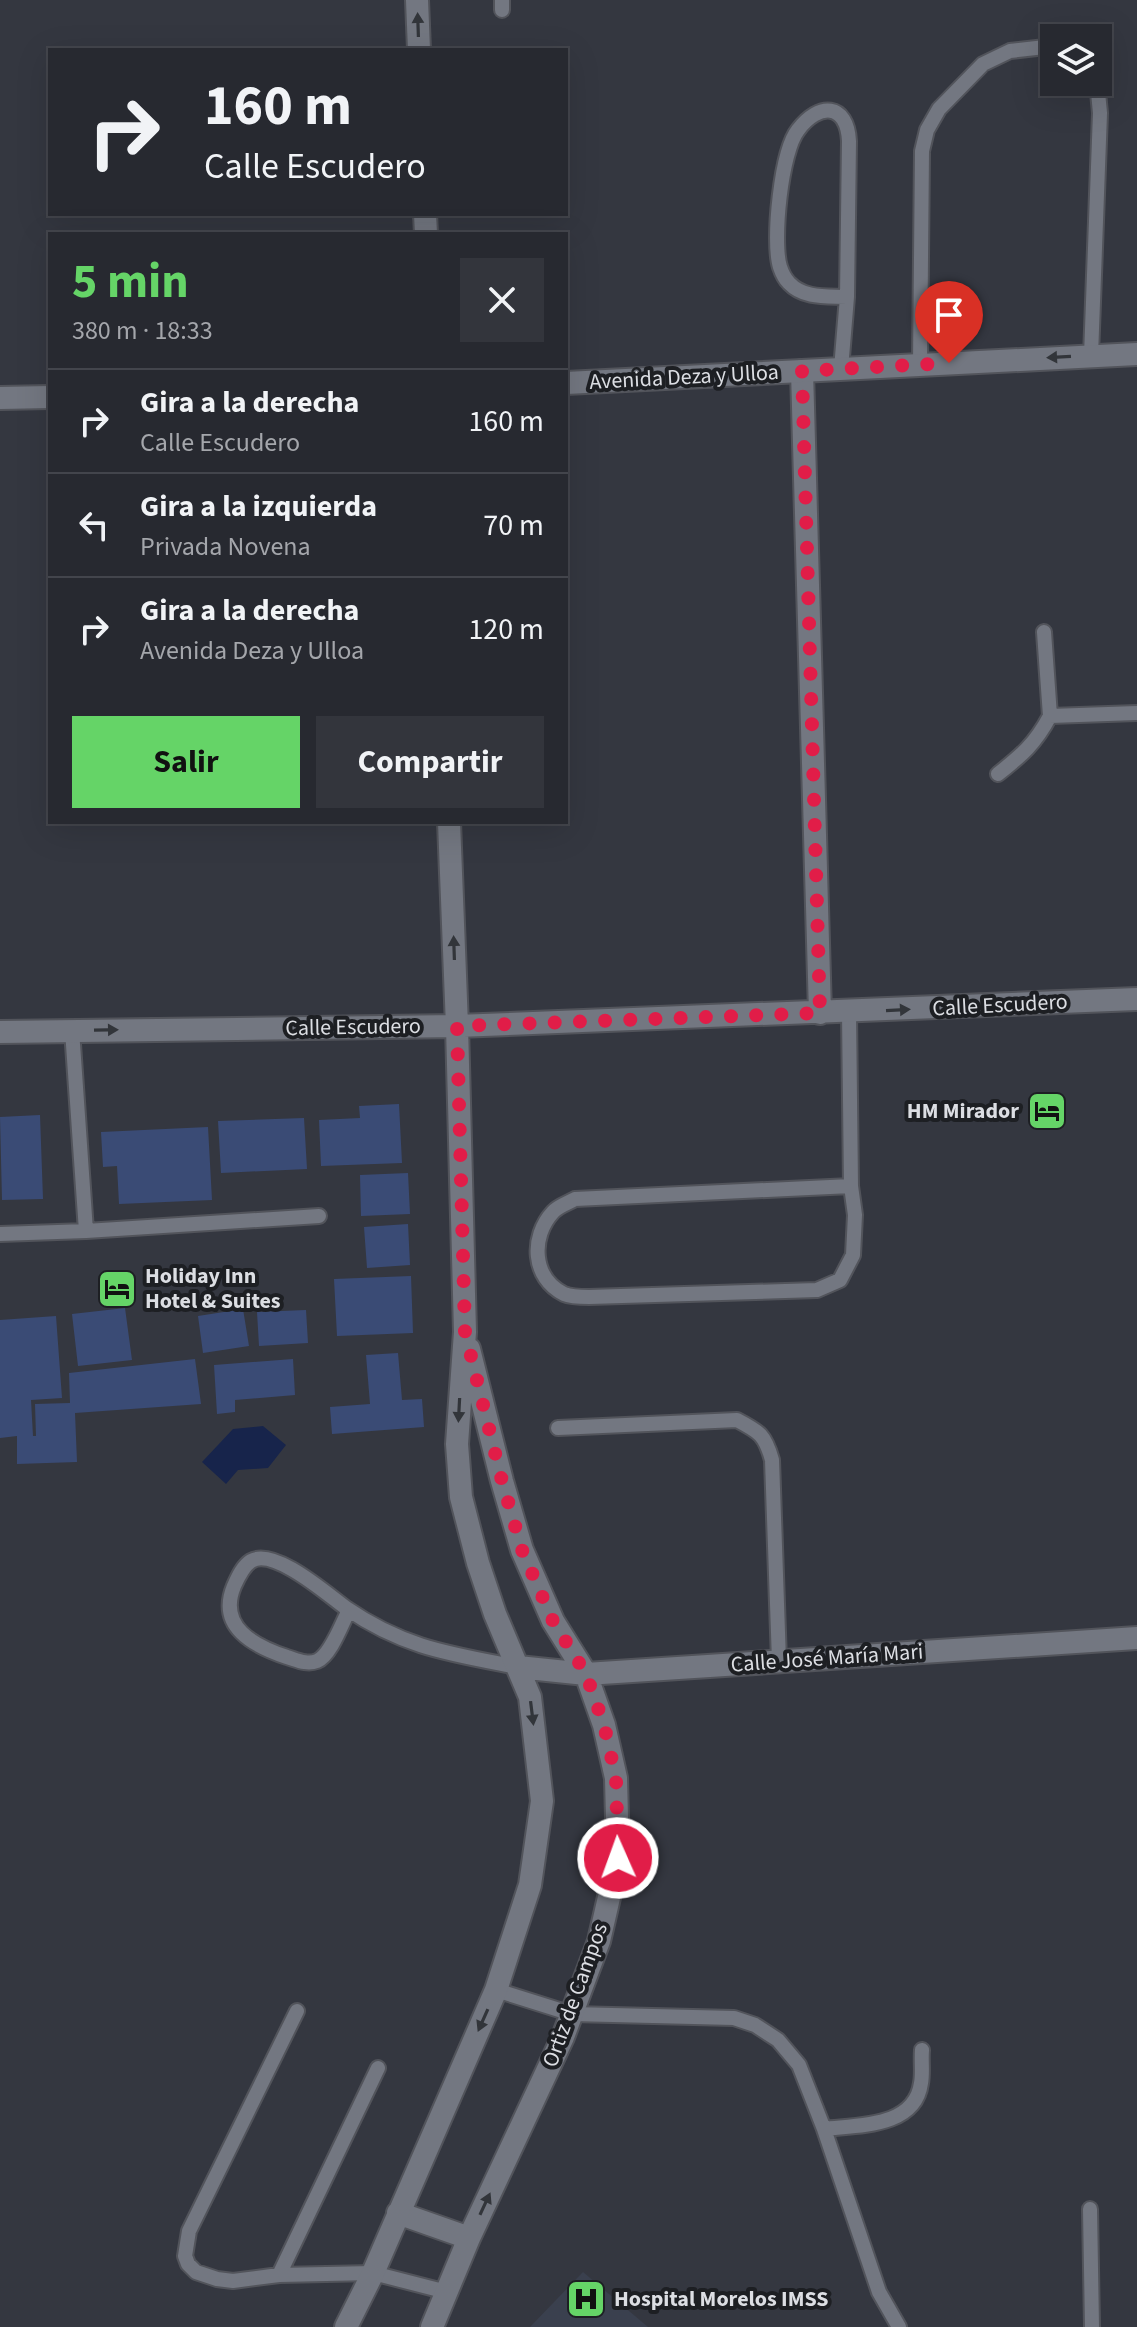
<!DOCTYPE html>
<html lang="es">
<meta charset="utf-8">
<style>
:root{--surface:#272930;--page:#33353c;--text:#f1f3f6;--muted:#a4a6ab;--line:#43454c;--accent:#65d467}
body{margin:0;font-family:"Source Sans 3",sans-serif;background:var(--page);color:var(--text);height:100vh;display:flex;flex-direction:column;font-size:30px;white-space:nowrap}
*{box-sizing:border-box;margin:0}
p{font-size:26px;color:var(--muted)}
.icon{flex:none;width:44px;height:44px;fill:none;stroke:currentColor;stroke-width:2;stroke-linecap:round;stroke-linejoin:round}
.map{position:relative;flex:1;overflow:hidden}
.sheet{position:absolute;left:48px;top:232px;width:520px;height:592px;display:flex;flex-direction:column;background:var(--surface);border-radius:0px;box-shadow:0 8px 32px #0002,0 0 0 2px var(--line)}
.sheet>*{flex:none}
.top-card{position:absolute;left:48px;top:48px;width:520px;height:168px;border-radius:0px;box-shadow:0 8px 32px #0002,0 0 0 2px var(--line);background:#272930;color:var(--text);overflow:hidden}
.buttons{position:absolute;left:1040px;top:24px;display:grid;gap:16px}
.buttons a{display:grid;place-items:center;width:72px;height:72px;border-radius:0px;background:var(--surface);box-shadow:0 8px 32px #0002,0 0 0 2px var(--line);font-size:40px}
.pin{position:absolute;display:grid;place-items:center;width:68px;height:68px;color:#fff;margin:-82px -34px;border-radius:50% 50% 50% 0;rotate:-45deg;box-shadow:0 0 8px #0007}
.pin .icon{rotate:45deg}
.me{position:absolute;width:88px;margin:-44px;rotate:358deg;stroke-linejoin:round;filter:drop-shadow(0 0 6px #0008)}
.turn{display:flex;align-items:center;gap:28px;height:168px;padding:0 24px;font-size:36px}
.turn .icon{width:104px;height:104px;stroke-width:2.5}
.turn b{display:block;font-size:56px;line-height:68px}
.round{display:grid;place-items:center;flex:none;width:84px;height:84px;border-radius:0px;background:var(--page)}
.headline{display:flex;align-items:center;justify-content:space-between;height:136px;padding:0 24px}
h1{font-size:48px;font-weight:700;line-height:60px;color:var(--accent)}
.action{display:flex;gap:16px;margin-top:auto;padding:16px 24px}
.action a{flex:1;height:92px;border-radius:0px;background:var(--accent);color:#111;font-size:32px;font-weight:700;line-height:92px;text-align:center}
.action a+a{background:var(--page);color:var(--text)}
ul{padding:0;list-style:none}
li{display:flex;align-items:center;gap:24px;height:104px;padding:0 24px;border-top:2px solid var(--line)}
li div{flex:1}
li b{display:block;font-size:30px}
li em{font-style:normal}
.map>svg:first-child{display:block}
.built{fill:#3a404e}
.water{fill:#17244b}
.building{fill:#3a4b75}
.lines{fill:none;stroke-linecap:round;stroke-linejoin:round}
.service-casing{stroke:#52545b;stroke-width:18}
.minor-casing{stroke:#52545b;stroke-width:26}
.secondary-casing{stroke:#52545b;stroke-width:26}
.service{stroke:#737781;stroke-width:14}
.minor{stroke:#737781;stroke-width:22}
.secondary{stroke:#737781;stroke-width:22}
.oneway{fill:#32353a}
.route{stroke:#e11d48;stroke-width:14;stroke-dasharray:0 25.2}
.labels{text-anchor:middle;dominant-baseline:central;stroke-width:8;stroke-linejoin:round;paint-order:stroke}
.street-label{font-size:22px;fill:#dcdee3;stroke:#1d1f23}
.poi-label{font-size:22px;font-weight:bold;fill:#dcdee3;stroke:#1d1f23;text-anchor:start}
</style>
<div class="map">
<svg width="1137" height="2327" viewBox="0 0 1137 2327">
<rect width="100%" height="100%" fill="#343740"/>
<path class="built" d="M583,2272L648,2327H530Z"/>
<path class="water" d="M263,1426L286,1445L268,1468L238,1470L226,1484L202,1462L233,1429Z"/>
<path class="building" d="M399,1104L402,1163L321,1166L319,1120L360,1118L359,1106Z
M40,1115L43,1199L2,1200L0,1117Z
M304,1118L307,1169L221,1173L218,1121Z
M208,1127L212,1200L119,1204L117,1166L103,1167L101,1132Z
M408,1173L410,1214L361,1216L360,1175Z
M408,1224L410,1265L367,1268L364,1227Z
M411,1276L413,1333L337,1336L334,1279Z
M125,1308L132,1360L78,1366L72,1314Z
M243,1309L249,1346L203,1353L198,1316Z
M306,1310L308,1343L259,1346L257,1312Z
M56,1316L62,1398L31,1400L33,1436H36L35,1404L70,1403L69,1373L195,1359L201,1404L75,1413L77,1462L17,1464V1436L0,1438V1320Z
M398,1353L402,1400L422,1399L424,1427L332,1434L330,1407L370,1404L366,1355Z
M293,1359L295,1395L235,1400V1412L217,1414L214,1365Z"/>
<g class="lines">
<g class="service-casing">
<path id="service" d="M502,10V0
M1091,356L1100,113L1097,82
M920,365L922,151L927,130L939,109L983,64L1010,51L1054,46
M841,369L847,297L849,141C847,103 819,102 798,130C781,151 772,242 780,267C782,273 785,279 789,283C804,299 827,296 847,297
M1044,632L1050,716L1137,713
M998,774C1022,755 1035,744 1050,716
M849,1012L851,1186L855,1215L853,1255L840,1280L817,1290L589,1297C582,1297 571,1297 564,1294C532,1278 530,1237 553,1212C558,1206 568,1203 575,1199L851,1186
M72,1030L86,1231
M0,1234L86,1231L319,1216
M558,1428L737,1420C760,1432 765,1435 772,1460L779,1661
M349,1610C342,1623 331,1655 317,1661C307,1665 297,1660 287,1657C254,1646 217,1627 234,1586C238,1577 243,1566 251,1561C274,1547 328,1595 346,1608C404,1648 451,1654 518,1667
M496,1990L572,2014L734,2018L755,2025L778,2040L799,2065L824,2129L879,2292L899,2327
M297,2011L189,2231L185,2256L188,2264L196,2272L217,2279L233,2281L279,2275L373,2273L447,2292
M824,2129C857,2125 915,2128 921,2083C923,2073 921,2061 922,2050
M1090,2209L1092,2327
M279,2275L378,2068"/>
</g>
<g class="minor-casing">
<path id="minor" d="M417,0L419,50
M425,214L426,234
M802,371L820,1013
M0,1032L457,1026L1137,999
M518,1667L586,1674L1137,1638
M398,2213L469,2238
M346,2327L373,2273L496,1990L530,1885L542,1801L530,1697L495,1614L478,1563L461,1497L457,1444L465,1332L457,1026L449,822
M432,2327L469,2238L563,2037L599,1941L618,1858L616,1778L604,1725L586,1674L553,1621L522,1550L502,1481L469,1349"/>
</g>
<g class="secondary-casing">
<path id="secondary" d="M566,383L1137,354
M0,398L50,397"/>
</g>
<use href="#service" class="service"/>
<use href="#minor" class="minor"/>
<use href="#secondary" class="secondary"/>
</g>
<defs><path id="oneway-solid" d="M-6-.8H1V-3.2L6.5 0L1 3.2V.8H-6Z" transform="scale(2)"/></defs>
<g class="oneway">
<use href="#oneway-solid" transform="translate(418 25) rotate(-92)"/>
<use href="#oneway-solid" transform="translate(1059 357) rotate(177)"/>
<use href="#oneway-solid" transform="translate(454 948) rotate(-92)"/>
<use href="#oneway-solid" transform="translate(898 1010) rotate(-3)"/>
<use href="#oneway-solid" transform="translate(106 1030) rotate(-1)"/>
<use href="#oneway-solid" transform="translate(459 1410) rotate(93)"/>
<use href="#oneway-solid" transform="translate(532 1713) rotate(83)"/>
<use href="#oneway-solid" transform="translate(483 2020) rotate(114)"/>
<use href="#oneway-solid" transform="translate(485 2204) rotate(-65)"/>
</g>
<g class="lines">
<path class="route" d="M618,1858L616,1778L604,1725L586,1674L553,1621L522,1550L502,1481L465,1332L457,1026L820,1013L802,371L949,363"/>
</g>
<defs>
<g id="hotel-square" transform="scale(2)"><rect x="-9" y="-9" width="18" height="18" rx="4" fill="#65d467" stroke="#1d1f23"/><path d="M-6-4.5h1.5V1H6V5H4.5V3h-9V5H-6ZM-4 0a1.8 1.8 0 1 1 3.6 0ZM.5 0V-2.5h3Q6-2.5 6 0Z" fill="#111"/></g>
<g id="hospital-square" transform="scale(2)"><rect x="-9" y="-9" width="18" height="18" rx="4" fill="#65d467" stroke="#1d1f23"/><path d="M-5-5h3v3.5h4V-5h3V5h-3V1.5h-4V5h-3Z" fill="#111"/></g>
</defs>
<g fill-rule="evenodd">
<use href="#hotel-square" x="1047" y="1111"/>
<use href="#hotel-square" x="117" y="1289"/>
<use href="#hospital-square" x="586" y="2299"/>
</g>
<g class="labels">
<g class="street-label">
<text transform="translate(684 377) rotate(-3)">Avenida Deza y Ulloa</text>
<text transform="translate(1000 1005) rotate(-3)">Calle Escudero</text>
<text transform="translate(353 1027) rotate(-1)">Calle Escudero</text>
<text transform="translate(827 1658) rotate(-4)">Calle José María Mari</text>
<text transform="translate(575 1995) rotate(-70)">Ortiz de Campos</text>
</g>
<g class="poi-label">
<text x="1019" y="1111" text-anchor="end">HM Mirador</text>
<text x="145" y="1276">Holiday Inn<tspan x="145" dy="25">Hotel &amp; Suites</tspan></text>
<text x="614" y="2299">Hospital Morelos IMSS</text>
</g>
</g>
</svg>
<div class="buttons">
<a><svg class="icon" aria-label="layers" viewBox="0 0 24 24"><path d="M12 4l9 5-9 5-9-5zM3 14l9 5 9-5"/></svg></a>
</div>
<div class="pin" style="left:949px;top:363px;background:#d93025"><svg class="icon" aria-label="arrive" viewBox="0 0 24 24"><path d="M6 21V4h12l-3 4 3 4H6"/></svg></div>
<svg class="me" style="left:618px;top:1858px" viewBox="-20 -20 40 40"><circle r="17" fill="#e11d48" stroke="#fff" stroke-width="3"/><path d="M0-11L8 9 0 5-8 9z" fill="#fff"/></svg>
<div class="top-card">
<div class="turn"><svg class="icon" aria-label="right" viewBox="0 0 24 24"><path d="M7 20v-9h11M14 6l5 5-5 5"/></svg><div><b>160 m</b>Calle Escudero</div></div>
</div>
<section class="sheet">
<div class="headline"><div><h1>5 min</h1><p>380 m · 18:33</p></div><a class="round"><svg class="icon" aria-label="close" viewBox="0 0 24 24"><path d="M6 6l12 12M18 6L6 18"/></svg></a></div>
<ul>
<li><svg class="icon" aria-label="right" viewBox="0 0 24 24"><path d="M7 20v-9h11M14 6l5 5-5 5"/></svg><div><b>Gira a la derecha</b><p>Calle Escudero</p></div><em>160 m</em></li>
<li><svg class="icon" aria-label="left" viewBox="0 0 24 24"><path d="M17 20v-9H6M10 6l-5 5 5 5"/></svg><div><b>Gira a la izquierda</b><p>Privada Novena</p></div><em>70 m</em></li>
<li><svg class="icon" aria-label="right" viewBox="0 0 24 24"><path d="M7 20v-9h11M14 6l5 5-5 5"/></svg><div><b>Gira a la derecha</b><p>Avenida Deza y Ulloa</p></div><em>120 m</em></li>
</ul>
<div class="action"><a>Salir</a><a>Compartir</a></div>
</section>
</div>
